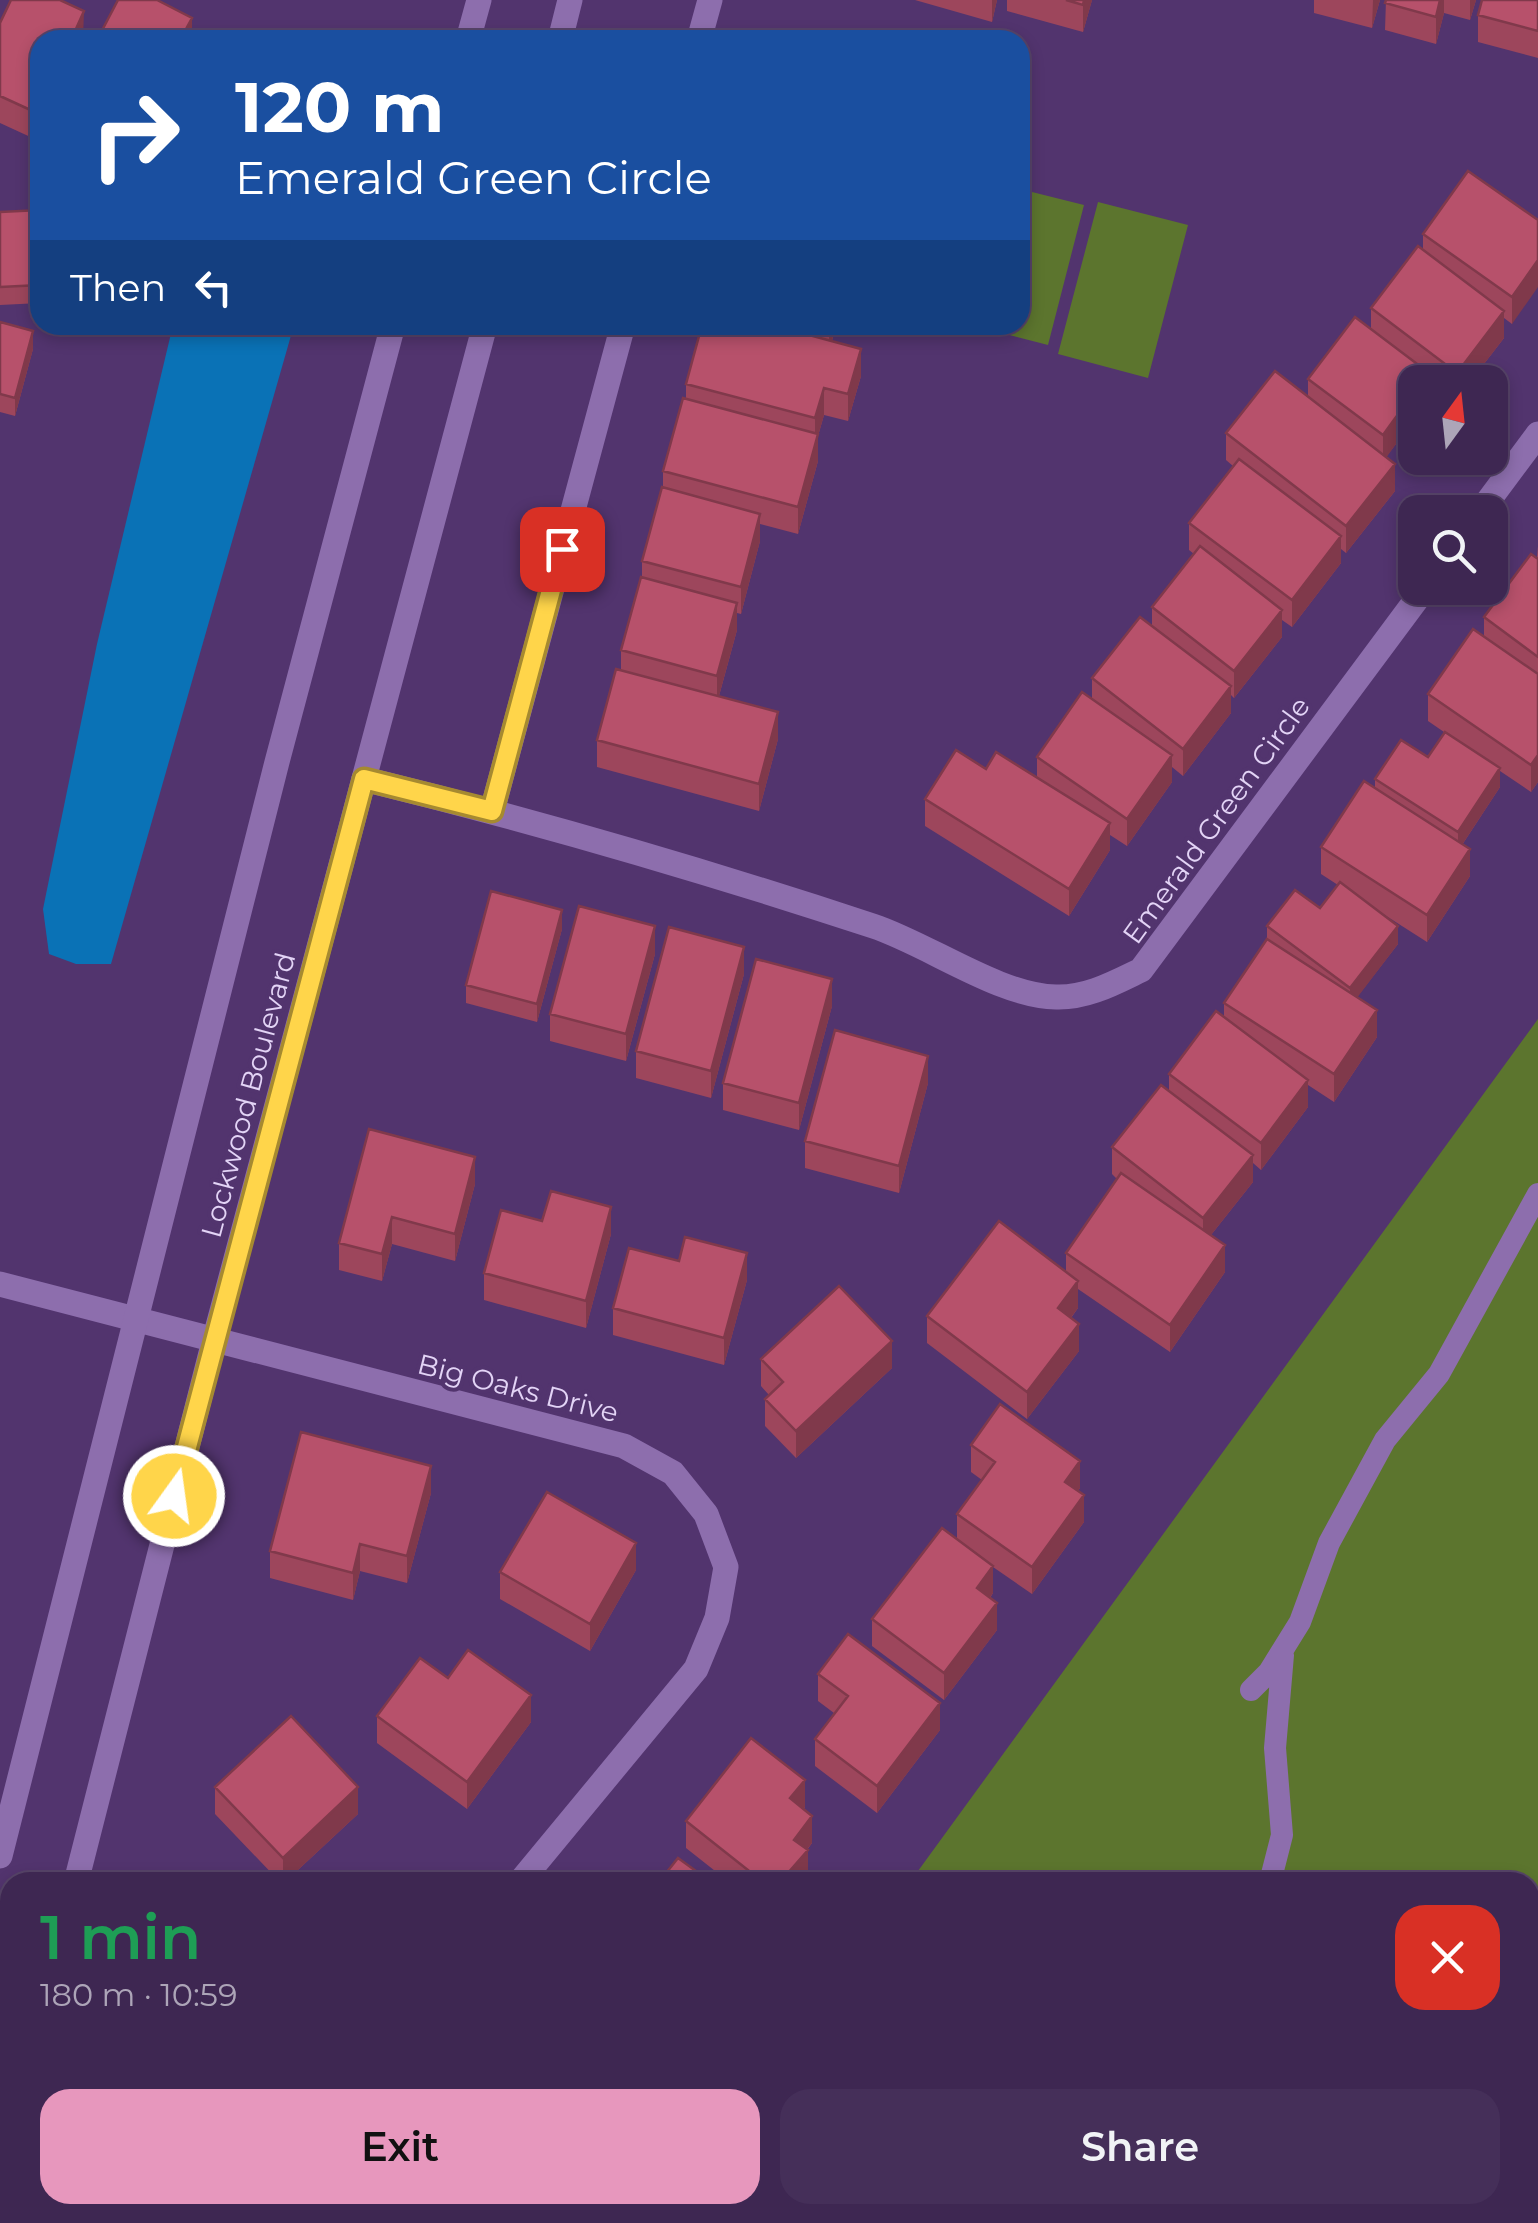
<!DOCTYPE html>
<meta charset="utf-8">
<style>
:root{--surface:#3e2752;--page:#452f59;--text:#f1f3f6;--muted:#ada5b8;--line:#574469;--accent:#e797bd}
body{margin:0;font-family:Montserrat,sans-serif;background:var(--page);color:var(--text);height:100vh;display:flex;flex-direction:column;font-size:38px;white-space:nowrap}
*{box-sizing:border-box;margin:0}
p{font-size:32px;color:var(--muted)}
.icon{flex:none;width:55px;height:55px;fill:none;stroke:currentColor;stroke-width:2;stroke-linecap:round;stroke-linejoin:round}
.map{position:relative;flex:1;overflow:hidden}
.side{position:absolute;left:0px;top:1872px;width:1540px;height:352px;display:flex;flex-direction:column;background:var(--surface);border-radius:30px 30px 0 0;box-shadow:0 5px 15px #0003,0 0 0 2px var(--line)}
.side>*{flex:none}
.banner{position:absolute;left:30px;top:30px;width:1000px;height:305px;border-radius:30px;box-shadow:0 5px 15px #0003,0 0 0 2px var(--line);background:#1a4fa0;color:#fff;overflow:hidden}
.needle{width:65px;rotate:15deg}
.fabs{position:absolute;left:1398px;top:365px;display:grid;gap:20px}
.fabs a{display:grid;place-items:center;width:110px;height:110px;border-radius:20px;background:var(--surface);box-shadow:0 5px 15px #0003,0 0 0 2px var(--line);font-size:50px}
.pin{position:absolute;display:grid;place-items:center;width:85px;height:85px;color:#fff;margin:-42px;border-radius:20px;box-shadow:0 5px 15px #0006}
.me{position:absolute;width:110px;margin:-55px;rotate:14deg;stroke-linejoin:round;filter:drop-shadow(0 0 8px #0008)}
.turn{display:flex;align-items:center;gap:35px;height:210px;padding:0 40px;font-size:45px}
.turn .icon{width:130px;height:130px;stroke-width:2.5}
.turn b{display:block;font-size:70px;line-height:85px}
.then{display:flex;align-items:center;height:95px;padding:0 40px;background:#0003;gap:20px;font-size:38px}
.round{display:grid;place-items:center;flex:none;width:105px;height:105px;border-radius:30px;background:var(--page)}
.summary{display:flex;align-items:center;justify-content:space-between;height:170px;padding:0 40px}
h1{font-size:60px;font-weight:600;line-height:75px;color:#1e9e55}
.cta{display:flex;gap:20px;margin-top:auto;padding:20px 40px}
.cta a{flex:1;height:115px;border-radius:30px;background:var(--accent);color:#111;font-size:40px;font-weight:600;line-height:115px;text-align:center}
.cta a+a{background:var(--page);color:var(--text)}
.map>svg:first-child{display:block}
.green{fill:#5c752e}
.water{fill:#0a72b6}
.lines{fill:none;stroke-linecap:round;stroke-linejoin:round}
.lane{stroke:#8d6ead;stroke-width:22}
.street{stroke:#8d6ead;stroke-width:25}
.secondary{stroke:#8d6ead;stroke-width:25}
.wall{fill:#9d465c}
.shaded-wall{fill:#80394b}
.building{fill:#b7516b;stroke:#80394b;stroke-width:2.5}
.route-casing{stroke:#a68a30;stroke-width:25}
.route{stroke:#ffd54a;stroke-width:18}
.labels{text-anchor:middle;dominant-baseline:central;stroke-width:8;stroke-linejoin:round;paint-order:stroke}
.street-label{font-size:28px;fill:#e3d4f6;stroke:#52346e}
</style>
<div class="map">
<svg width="1538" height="2223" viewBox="0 0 1538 2223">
<rect width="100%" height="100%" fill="#52346e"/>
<path class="green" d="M1020,189L1084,205L1048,345L982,328L983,325H1020Z
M1098,202L1188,225L1148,378L1058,354Z
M1538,1019V2223H610L619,2215H1530V1882H910Z
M39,2215H136L164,2223H37Z"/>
<path class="water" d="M173,325H294L111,964H76L49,954L43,909L97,644Z"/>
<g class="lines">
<path class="lane" d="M1251,1690L1269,1672L1300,1622L1329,1543L1385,1440L1439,1374L1538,1194
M1270,1882L1282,1835L1275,1748L1283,1655
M1100,2223L1105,2215"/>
<path class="street" d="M699,40L710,0
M1480,512L1538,434
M364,779C535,821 706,871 873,926C928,944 999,996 1056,997C1087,998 1114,983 1141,970L1425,588
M492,811L623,325
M0,1284L624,1446L673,1473L706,1514L726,1567L717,1618L696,1669L520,1882"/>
<path class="secondary" d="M468,40L479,0
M560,40L570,0
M0,1856L277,762L393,325
M76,1882L214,1341L485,325
M0,2182L10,2142"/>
</g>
<path class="wall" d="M915,0H997L992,22Z
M1007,0H1092L1083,32L1007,11Z
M1314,0H1380L1372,28L1314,13Z
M1386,0H1476L1470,20L1444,13L1436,44L1385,30Z
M1538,0V58L1478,42V15Z
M0,23L84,38L83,40H40L37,140L0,123Z
M40,210V303L0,305V212Z
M1538,220L1512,324L1504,318V338L1470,382H1415V454L1413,457L1396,444L1386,457L1395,491L1346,553L1341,549V563L1292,627L1282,620V637L1234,698L1231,695V713L1183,776L1172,767V782L1127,846L1110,835V850L1069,916L925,826V799L986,769L1037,778V757L1092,699V678L1152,626V607L1194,554L1189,550V523L1233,466L1226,460V433L1308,396V379L1371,329V308L1423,250V234Z
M0,322L33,349L15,416L0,412Z
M702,325H836L832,341L861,376L848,421L824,415L818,436V461L798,534L760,524V541L741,614L737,613V630L719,696L778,739L759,811L597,767V740L621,670V650L642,577V561L663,487V471L686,399V384Z
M1538,546V782L1531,792L1500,771V787L1462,845L1470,876L1427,942L1380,912L1398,944L1357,997L1377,1037L1334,1102L1308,1085V1107L1261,1170L1253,1163V1182L1211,1235L1225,1272L1170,1352L1078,1289V1308L1071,1318L1079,1351L1027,1419L927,1343V1316L1066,1272V1253L1117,1179L1112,1174V1147L1169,1091V1074L1224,1018V1003L1267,939V926L1320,908L1338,885L1321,874V847L1375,789V779L1428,757L1444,732L1428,721V694L1484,637V617L1537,558Z
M562,929L537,1022L466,1003V985Z
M655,954L626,1061L550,1041V1014Z
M744,974L711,1098L636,1078V1051Z
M832,1006L799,1130L723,1110V1083Z
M928,1083L899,1193L805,1168V1141Z
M369,1129L475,1184L455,1261L392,1244L382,1281L339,1270V1243Z
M542,1221L611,1234L586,1328L484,1300V1273Z
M679,1261L747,1280L724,1365L613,1335V1308Z
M761,1359L892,1368L796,1458L765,1426V1399L769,1395L761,1386Z
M971,1445L1080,1488L1078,1491L1084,1522L1032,1594L993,1567V1593L990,1598L997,1630L944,1700L872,1646V1619L957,1540V1514L982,1480L971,1472Z
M431,1493L407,1583L360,1571L353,1600L270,1578V1551Z
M636,1570L590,1651L500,1599V1572Z
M818,1674L940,1730L877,1813L815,1766V1739L834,1713L818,1701Z
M377,1716L531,1722L467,1809L377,1743Z
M215,1787L358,1814L285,1882H280L215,1814Z
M805,1807L804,1809L812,1843L807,1850L808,1877L803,1882H729L686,1848V1821Z"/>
<path class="shaded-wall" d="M992,0H997L992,22Z
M1084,0H1092L1083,32V5Z
M1373,0H1380L1372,28Z
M1440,0H1444V13L1436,44V17Z
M1470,0H1476L1470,20Z
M84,11L83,40H71Z
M192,18V40H180Z
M40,107V134L37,140V113Z
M1538,260V287L1512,324V297Z
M1504,311V338L1470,382H1457V373Z
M829,325H836L829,352Z
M33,331V349L15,416V398Z
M861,349V376L848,421V394Z
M824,388V415L818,436V461L798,534V507L815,444V418Z
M1396,417V444L1383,462V435Z
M1415,427V454L1413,457V430Z
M1395,464V491L1346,553V526Z
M760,514V541L741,614V587Z
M1341,536V563L1292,627V600Z
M737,603V630L717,703V676Z
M1282,610V637L1234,698V671Z
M1231,686V713L1183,776V749Z
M778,712V739L759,811V784Z
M1172,755V782L1127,846V819Z
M1538,755V782L1531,792V765Z
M1500,768V787L1458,851V832Z
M1110,823V850L1069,916V889Z
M1470,849V876L1427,942V915Z
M562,910V929L537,1022V1004Z
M655,926V954L626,1061V1034Z
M1398,926V944L1350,1007V988Z
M744,947V974L711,1098V1071Z
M832,979V1006L799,1130V1103Z
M1377,1010V1037L1334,1102V1074Z
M928,1056V1083L899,1193V1166Z
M1308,1080V1107L1261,1170V1143Z
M1253,1155V1182L1203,1245V1218Z
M475,1157V1184L455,1261V1234Z
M611,1207V1234L586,1328V1301Z
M392,1217V1244L382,1281V1254Z
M1225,1245V1272L1170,1352V1325Z
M747,1253V1280L724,1365V1338Z
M1078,1281V1308L1058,1335V1308Z
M1079,1324V1351L1027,1419V1392Z
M892,1341V1368L796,1458V1431Z
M1080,1461V1488L1065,1509V1482Z
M431,1466V1493L407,1583V1556Z
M1084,1495V1522L1032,1594V1567Z
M636,1543V1570L590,1651V1624Z
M360,1544V1571L353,1600V1573Z
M993,1566V1593L977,1615V1588Z
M997,1603V1630L944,1700V1673Z
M531,1695V1722L467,1809V1782Z
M940,1703V1730L877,1813V1786Z
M805,1780V1807L790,1825V1798Z
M358,1787V1814L285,1882H283V1858Z
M812,1816V1843L796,1863L808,1850V1877L803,1882H780L794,1840Z"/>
<path class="building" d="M11,0H60L84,11L71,40H40V107L37,113L0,96V23Z
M118,0H157L192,18L180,40H97Z
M1066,0H1084L1083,5Z
M1386,0H1440L1436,17L1385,3Z
M1482,0H1538V31L1478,15Z
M1468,171L1538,220V260L1512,297L1423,234Z
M40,210V285L0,287V212Z
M1418,246L1504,311L1457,373L1371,308Z
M1355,317L1441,382H1415V427L1413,430L1396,417L1383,435L1308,379Z
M0,322L33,331L15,398L0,394Z
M702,325H772L861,349L848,394L824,388L815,418L686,384Z
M1275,371L1395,464L1346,526L1226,433Z
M683,398L818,434L798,507L663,471Z
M1239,459L1341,536L1292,600L1189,523Z
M662,487L760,514L741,587L642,561Z
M1200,546L1282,610L1234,671L1152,607Z
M1531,554L1538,559V657L1484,617Z
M641,577L737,603L717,676L621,650Z
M1140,617L1231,686L1183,749L1092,678Z
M1473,629L1538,674V755L1531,765L1428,694Z
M616,669L778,712L759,784L597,740Z
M1082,692L1172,755L1127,819L1037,757Z
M1445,732L1500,768L1458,832L1375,779L1401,740L1428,757Z
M956,750L986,769L996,752L1110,823L1069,889L925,799Z
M1364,781L1470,849L1427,915L1321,847Z
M1340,882L1398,926L1350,988L1267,926L1295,890L1320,908Z
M491,891L562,910L537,1004L466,985Z
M579,906L655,926L626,1034L550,1014Z
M669,927L744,947L711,1071L636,1051Z
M1267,939L1377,1010L1334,1074L1224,1003Z
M756,959L832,979L799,1103L723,1083Z
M1216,1011L1308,1080L1261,1143L1169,1074Z
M835,1030L928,1056L899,1166L805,1141Z
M1161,1085L1253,1155L1203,1218L1112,1147Z
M369,1129L475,1157L455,1234L392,1217L382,1254L339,1243Z
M1121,1173L1225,1245L1170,1325L1066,1253Z
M551,1191L611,1207L586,1301L484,1273L501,1210L542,1221Z
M999,1221L1078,1281L1058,1308L1079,1324L1027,1392L927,1316Z
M685,1237L747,1253L724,1338L613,1308L629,1248L679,1261Z
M839,1286L892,1341L796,1431L765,1399L783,1382L761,1359Z
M1000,1404L1080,1461L1065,1482L1084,1495L1032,1567L957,1514L995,1462L971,1445Z
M301,1432L431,1466L407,1556L360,1544L353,1573L270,1551Z
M547,1492L636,1543L590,1624L500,1572Z
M942,1528L993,1566L977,1588L997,1603L944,1673L872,1619Z
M848,1634L940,1703L877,1786L815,1739L848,1696L818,1674Z
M468,1650L531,1695L467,1782L377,1716L420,1658L448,1678Z
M291,1716L358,1787L283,1858L215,1787Z
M751,1738L805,1780L790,1798L812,1816L794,1840L808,1850L780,1882H763L686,1821Z
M678,1858L711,1882H659Z"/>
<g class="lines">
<g class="route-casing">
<path id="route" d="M174,1496L364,779L492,811L562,549"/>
</g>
<use href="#route" class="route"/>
</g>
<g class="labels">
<g class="street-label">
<text transform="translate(1216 820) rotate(-54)">Emerald Green Circle</text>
<text transform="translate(248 1095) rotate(-75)">Lockwood Boulevard</text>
<text transform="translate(518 1388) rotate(14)">Big Oaks Drive</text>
</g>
</g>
</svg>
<div class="fabs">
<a><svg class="needle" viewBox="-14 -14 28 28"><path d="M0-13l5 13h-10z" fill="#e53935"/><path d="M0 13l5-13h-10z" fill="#ada5b8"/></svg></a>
<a><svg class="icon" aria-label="search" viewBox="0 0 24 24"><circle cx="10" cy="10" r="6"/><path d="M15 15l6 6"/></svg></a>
</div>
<div class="pin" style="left:562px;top:549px;background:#d93025"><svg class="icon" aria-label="arrive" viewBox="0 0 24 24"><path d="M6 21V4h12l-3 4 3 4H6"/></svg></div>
<svg class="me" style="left:174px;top:1496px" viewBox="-20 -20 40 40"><circle r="17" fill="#ffd54a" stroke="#fff" stroke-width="3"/><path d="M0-11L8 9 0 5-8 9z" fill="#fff"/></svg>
<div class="banner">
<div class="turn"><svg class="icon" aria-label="right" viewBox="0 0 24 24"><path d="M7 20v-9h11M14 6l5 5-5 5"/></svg><div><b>120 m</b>Emerald Green Circle</div></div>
<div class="then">Then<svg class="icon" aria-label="left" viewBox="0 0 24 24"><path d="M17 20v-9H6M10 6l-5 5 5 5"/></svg></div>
</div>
<section class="side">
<div class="summary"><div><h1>1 min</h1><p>180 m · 10:59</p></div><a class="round" style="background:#d93025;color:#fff"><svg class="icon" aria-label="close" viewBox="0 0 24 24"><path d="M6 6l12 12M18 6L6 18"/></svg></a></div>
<div class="cta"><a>Exit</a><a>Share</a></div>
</section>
</div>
